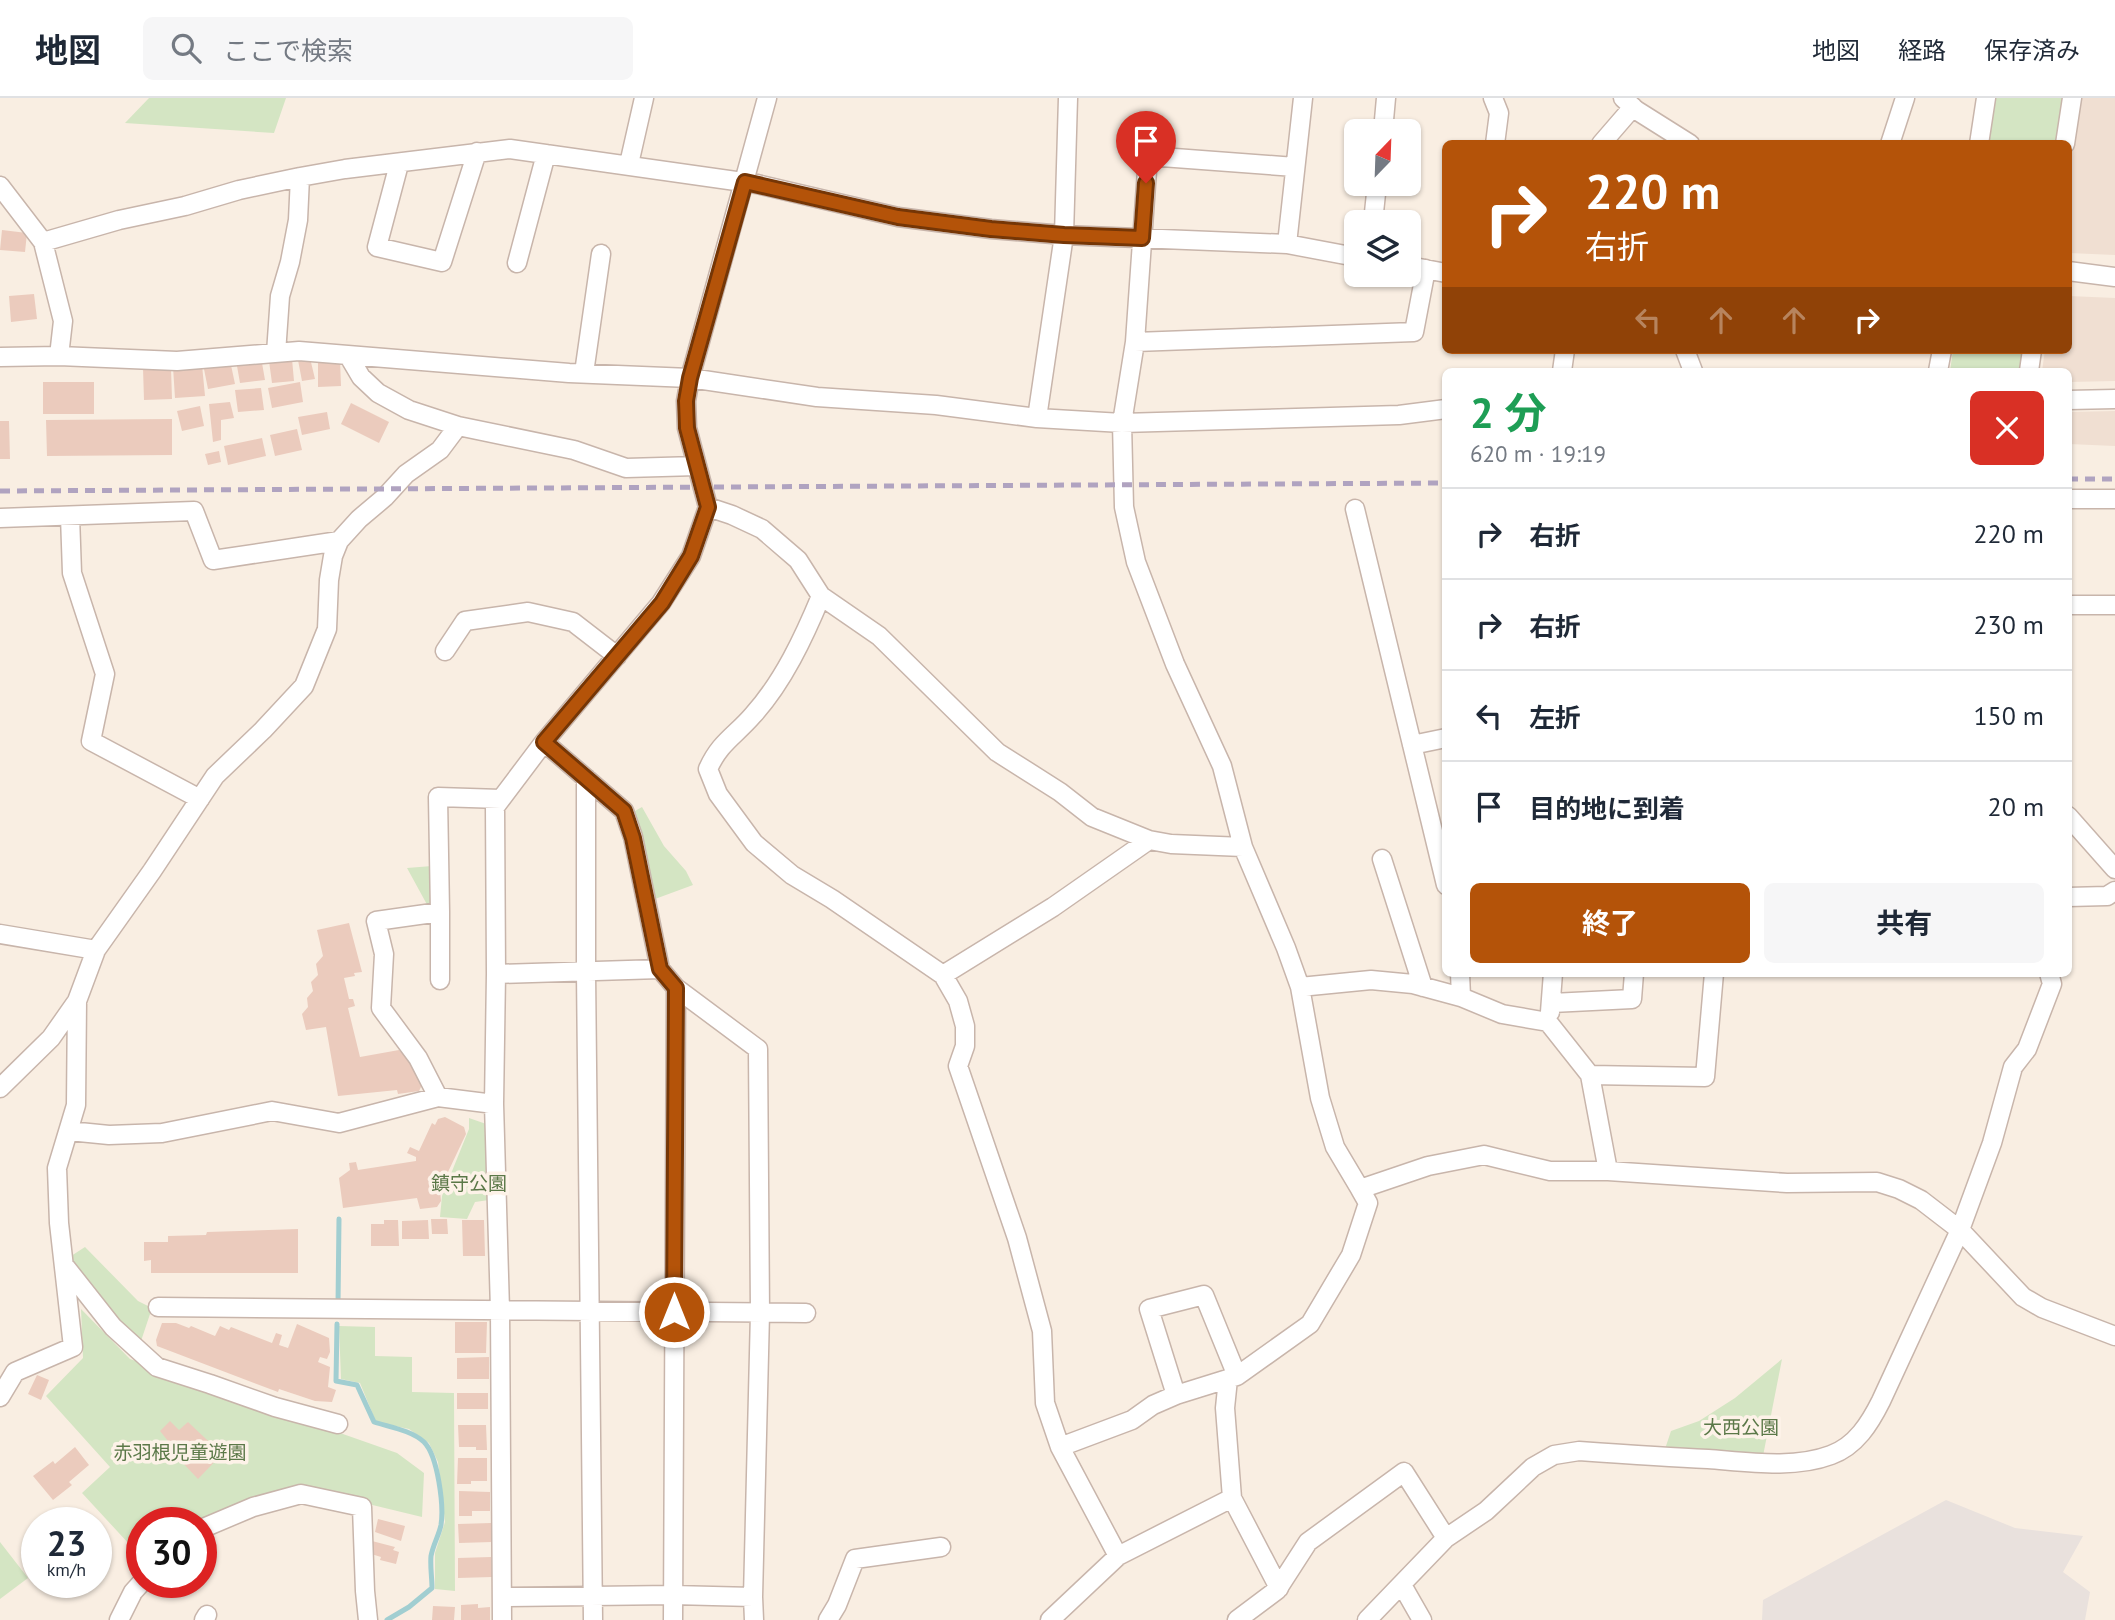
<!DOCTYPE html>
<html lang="ja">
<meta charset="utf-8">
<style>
:root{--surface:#fff;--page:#f6f6f7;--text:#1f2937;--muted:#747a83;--line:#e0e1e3;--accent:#b45309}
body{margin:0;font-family:"PT Sans","Noto Sans JP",sans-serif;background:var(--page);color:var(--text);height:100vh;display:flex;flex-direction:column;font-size:26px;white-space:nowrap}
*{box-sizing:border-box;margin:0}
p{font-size:23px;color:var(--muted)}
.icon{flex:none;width:38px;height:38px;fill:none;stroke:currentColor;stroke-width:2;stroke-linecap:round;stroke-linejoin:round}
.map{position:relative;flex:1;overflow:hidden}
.details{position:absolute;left:1442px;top:270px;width:630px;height:609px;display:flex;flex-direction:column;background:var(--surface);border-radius:10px;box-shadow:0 2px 5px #0004}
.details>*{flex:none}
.top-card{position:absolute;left:1442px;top:42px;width:630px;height:214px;border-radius:10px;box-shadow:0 2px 5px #0004;background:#b45309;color:#fff;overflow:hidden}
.needle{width:46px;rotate:23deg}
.buttons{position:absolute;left:1344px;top:21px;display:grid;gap:14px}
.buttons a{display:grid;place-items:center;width:77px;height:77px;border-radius:10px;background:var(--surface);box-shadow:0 2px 5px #0004;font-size:35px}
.speed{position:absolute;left:21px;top:1409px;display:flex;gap:14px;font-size:35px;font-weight:700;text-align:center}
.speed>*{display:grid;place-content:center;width:91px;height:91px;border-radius:50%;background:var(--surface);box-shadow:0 2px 5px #0004;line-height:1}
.speed small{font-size:18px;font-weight:400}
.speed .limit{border:10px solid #d22;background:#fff;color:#111}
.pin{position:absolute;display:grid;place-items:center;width:60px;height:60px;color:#fff;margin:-72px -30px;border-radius:50% 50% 50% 0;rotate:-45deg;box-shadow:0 0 7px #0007}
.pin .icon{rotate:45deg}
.me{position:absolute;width:77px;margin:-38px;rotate:0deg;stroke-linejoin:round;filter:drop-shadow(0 0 5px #0008)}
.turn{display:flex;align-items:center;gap:24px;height:147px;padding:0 28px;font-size:32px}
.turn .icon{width:91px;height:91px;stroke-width:2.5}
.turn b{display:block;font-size:49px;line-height:60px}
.lanes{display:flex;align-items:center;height:66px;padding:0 28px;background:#0003;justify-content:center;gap:35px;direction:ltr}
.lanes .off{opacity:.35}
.round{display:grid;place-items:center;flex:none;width:74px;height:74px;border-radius:10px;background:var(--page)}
.headline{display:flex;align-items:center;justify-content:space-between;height:119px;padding:0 28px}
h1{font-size:42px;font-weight:700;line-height:52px;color:#1e9e55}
.action{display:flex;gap:14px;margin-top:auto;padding:14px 28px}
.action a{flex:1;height:80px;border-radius:10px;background:var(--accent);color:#fff;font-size:28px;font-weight:700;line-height:80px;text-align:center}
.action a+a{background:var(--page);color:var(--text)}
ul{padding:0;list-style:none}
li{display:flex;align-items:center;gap:21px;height:91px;padding:0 28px;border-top:2px solid var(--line)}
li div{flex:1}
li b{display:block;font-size:26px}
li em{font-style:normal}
header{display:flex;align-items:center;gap:42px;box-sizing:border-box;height:98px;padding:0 35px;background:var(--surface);border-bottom:2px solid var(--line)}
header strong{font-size:33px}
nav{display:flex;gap:38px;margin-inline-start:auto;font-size:24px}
.search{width:490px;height:63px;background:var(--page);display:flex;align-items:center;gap:18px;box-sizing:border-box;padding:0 24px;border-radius:10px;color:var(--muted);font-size:26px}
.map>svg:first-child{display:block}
.residential{fill:#f0dfd2}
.industrial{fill:#e9e1dd}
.green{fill:#d4e5c3}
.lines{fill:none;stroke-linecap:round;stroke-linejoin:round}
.stream{stroke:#a1ced1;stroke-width:5}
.building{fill:#ebcbbd}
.minor-casing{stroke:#c8b5ab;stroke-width:21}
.minor{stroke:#fff;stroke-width:18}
.rail{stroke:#b0a3c0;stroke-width:5;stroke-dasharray:10 7;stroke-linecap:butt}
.route-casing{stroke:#753606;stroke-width:18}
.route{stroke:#b45309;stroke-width:12}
.labels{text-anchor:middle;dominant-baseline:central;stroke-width:7;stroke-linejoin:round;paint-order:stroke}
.park-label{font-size:19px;fill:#5b7848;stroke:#fdf2e8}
</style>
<header>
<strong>地図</strong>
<div class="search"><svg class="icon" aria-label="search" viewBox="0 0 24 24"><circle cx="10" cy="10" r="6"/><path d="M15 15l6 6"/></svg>ここで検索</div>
<nav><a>地図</a><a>経路</a><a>保存済み</a></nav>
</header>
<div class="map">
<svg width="2115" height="1522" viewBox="0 0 2115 1522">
<rect width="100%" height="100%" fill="#f9eee2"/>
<path class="residential" d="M2077,0H2115V157L2069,155L2068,65Z
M2069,198L2115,200V283L2069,284L2068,273H2042L2045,252H2068Z
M2115,313V348L2069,346V314Z"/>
<path class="industrial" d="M1946,1402L2015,1430L2083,1438L2063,1474L2090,1494L2085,1522H1762L1763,1502Z"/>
<path class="green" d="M149,0H286L274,35L125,25Z
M1992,0H2062L2056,45L1985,46Z
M1953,252H2025L2021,273H1950Z
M642,709L664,748L686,773L693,787L655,801L635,713Z
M432,768L434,811L430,812L407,770Z
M469,1020L489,1027V1102L475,1104L467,1121L440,1119L442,1098L469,1031Z
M85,1149L138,1203L152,1210L140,1246L116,1225L68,1160Z
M81,1211L130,1261L397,1355L424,1375L422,1419L298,1389L201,1424H142V1460L82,1395L110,1369L46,1298L83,1260Z
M339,1228L375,1229V1258L412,1259V1294L454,1295L455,1493L435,1491V1455L445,1424L438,1364L429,1345L409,1331L376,1324L360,1285L341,1281Z
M1782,1261L1763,1358L1664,1354L1671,1333L1699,1323L1735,1300Z
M0,1444L28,1480L0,1501Z"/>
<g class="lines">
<path class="stream" d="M338,1207L339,1121
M337,1226L336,1283L357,1287L374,1324C389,1329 411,1332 424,1344C438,1358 444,1408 441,1427C439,1437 433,1447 431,1458C430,1468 432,1480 432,1490L409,1509L387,1522"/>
</g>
<path class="building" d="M2,132L27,135L25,154L0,152Z
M34,196L37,221L11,224L9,198Z
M310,260L315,281L302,283L298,262Z
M292,261L294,283L272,285L269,263Z
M318,262H340L341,288L318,289Z
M262,265L265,282L240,285L237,268Z
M202,267L205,298L175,300L173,269Z
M231,267L235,286L208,291L204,271Z
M143,270H171L172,301L144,302Z
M43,284H94V316H43Z
M300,284L303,304L272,310L268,290Z
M261,290L264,312L238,314L235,292Z
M230,304L234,320L221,322V342L213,344L209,306Z
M351,305L389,324L379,345L341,326Z
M200,308L204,328L182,333L177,313Z
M327,314L330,331L302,337L298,319Z
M172,321V357L47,358L46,322Z
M0,323H9L10,361H0Z
M297,331L302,352L275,358L270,337Z
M262,340L266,358L228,367L224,348Z
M219,353L221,364L208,367L205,356Z
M349,825L362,874L354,875L355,878L344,880L349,901H353L355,908L348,910L360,959L399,952L412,966L422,987L419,993L398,996L397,992L338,998L326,929L306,932L302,916L308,909L307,900L313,893L311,884L318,877L316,866L323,858L317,832Z
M445,1019L464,1029L466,1036L448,1074L439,1082L441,1103L437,1109L420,1111L417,1100L343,1110L339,1080L350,1072L349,1065L356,1064L358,1072L416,1063V1059L407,1055L410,1049L419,1053L432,1025L435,1027L438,1021Z
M431,1121H447L448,1136H432Z
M384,1122H398L399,1148H371V1126H384Z
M428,1122L429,1141H402V1123Z
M462,1122H484L485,1158H463Z
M298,1131V1175H151V1162L144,1163V1144H168V1138L206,1137L207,1134Z
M455,1224H487L486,1255H455Z
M162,1225H176L189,1230L191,1228L215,1238L220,1228L229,1232L231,1229L272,1245L276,1235L282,1237L279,1247L288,1250L297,1226L329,1240L330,1254L327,1261L320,1259L318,1264L330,1269L328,1289L336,1292L332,1304L315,1303L279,1291L278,1294L157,1248L156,1242Z
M489,1259V1281H457V1260Z
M37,1277L49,1282L41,1302L28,1296Z
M457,1295H488V1311H457Z
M170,1323L179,1332L188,1324L222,1356L198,1381L164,1345L168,1343L160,1333Z
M458,1327H486L487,1352H476V1349H459Z
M75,1349L89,1367L69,1384L72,1387L53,1402L33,1378L53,1363L55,1366Z
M458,1360H487V1383H471V1386H457Z
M459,1393L490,1394V1413H472V1418H459Z
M378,1421L405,1428L401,1443L375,1434Z
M491,1425L492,1444L459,1445L458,1426Z
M372,1443L395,1449L393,1452L399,1454L396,1466L380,1462L381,1459L368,1455Z
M491,1459L492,1479L458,1480V1460Z
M47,1484H83L63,1497L58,1490L52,1493Z
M478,1506V1510L490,1509V1522H461V1507Z
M433,1508L455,1509L454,1522H432Z"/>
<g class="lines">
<g class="minor-casing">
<path id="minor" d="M1493,0L1499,15L1495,46
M1623,0L1636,12L1690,46
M1383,33L1386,0
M1601,46L1633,9
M1890,46L1905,0
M1979,46L1986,0
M2065,46L2072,0
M399,66L377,149L442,164L477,54
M629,66L644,0
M1295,69L1148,58L1135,244L1122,325L1124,409L1136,464L1175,566L1222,668L1243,749L1286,850L1300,889L1320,1000L1335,1049L1360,1091
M0,88L43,144L63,223L59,258
M1373,124L1377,86
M43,144L119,122L185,108L239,92L300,79L345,71L510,51L757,86L898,119L991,131L1064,137L1287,146L1356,159
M1287,146L1303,0
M517,165L546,56
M1409,168L1446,175
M2068,173L2115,179
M1135,244L1414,234L1426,171
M1685,252L1693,273
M276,255L280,198L290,164L298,122L300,79
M348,257L361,279L378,295L409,312L458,328L574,352L626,370L697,368
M0,259L59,258L177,263L299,253L569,275L690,280L817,299L936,307L1037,320L1122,325L1399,317L1446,311
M1562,273L1565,252
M1938,273L1942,252
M2029,273L2032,252
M584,275L601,156
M2068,302L2115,301
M1037,320L1064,137L1068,0
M2068,401H2115
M708,409L732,417L762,431L798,462L821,498L879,538L997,654L1060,694L1092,719L1149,742L1171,746L1243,749
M1355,411L1446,787
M70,418L72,475L105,576L91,643L200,701
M0,420L194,413L213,462L339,443
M821,498C804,539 783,584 753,617C735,638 720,644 708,671L718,696L754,745L792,777L832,801L943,877L958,903L965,928V948L958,968L1017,1140L1042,1233L1045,1305L1060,1349L1118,1458
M2068,507H2115
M445,553L465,523L528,514L573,524L617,558
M544,644L624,713L633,739L660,871
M1412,647L1446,640
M586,680V875L593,1522
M2068,718L2115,771
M1382,761L1423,889
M2068,799L2107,798L2115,793
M440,814V882
M0,836L96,852
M1460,875L1461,899
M496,876L660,871L676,890L758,951L760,1215L753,1499L754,1522
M943,877L1053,809L1149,742
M1300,889L1371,882L1413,886L1461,899L1502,916L1548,924L1590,977L1608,1073
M1552,905L1632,901L1634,875
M1550,914L1553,875
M1590,977L1705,979L1714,875
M0,990L51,940L77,903L96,852L152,773L215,678L263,632L304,588L327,531L329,482L333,458L339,443L359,421L385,399L406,376L440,352L458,328
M494,1006L438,999L418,960L381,910L384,856L376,823L440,814L438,699L501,701
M69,1033L109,1037L162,1035L272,1013L339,1025L438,999
M64,1167L113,1229L157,1269L210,1286L275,1309L338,1326
M158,1209L806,1215
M1228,1281L1225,1310L1232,1400
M1176,1297L1149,1211L1204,1197L1237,1278
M0,1299L15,1274L73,1249L59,1125L57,1070L76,1007L77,903
M1060,1349L1132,1322L1153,1307L1176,1297L1237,1278L1310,1226L1351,1157L1368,1105L1360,1091L1428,1068L1484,1057L1550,1073H1608L1787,1085L1877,1084L1899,1091L1921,1102L1960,1132L2023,1199L2042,1210L2115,1238
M201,1431L253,1409L301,1396L362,1409L365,1493L368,1522
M1402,1487L1422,1522
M502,1499L673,1497L753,1499
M119,1522L133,1494L142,1484
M204,1522L207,1517
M502,1522L500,1212L494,1006L496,876L495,709L544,644L661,505L691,458L708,409L687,330L686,303L690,280L767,0
M673,1522L676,890
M828,1522L837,1507L855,1461L941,1449
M1050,1522L1118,1458L1232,1400L1279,1490
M1237,1522L1277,1492L1308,1444L1404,1374L1446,1440
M1367,1522L1446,1440L1486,1413L1533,1369L1554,1357L1579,1353C1622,1356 1665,1359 1708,1361C1748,1364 1794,1371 1831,1357C1856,1348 1870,1325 1881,1303L1960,1132L1992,1045L2013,969L2027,951L2052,886L2049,875"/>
</g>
<use href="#minor" class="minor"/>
<path class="rail" d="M2068,381H2115
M0,393L1446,385"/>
</g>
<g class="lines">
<g class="route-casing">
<path id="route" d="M674,1214L676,890L660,871L633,740L624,713L544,644L662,505L691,458L708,409L687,330L686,303L690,280L745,84L898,119L991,131L1064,137L1142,140L1146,85"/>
</g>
<use href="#route" class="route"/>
</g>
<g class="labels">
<g class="park-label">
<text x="469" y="1085">鎮守公園</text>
<text x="1741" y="1329">大西公園</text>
<text x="180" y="1354">赤羽根児童遊園</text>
</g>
</g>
</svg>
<div class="buttons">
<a><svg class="needle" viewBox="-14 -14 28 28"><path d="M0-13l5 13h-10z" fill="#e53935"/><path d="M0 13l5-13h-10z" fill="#747a83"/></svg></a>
<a><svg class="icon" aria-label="layers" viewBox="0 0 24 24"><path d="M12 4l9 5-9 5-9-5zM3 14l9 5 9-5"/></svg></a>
</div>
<div class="speed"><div>23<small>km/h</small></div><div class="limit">30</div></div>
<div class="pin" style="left:1146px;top:85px;background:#d93025"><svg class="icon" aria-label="arrive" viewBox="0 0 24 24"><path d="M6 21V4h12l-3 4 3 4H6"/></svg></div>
<svg class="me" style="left:674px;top:1214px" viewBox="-20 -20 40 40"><circle r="17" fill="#b45309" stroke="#fff" stroke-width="3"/><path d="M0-11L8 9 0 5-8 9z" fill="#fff"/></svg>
<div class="top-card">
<div class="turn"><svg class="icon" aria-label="right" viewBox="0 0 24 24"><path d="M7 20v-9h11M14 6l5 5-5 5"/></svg><div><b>220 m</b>右折</div></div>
<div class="lanes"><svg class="icon off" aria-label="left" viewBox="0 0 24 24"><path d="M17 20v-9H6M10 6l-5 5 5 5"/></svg><svg class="icon off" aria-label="ahead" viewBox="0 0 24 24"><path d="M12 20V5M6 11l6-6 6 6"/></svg><svg class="icon off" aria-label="ahead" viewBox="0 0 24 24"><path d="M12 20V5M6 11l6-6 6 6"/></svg><svg class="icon" aria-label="right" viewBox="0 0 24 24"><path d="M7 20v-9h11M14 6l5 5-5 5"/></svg></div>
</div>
<section class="details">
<div class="headline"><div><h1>2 分</h1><p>620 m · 19:19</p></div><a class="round" style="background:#d93025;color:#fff"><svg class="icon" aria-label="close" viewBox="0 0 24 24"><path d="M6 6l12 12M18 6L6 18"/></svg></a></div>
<ul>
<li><svg class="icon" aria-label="right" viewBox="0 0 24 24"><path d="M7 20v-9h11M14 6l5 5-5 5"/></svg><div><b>右折</b></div><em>220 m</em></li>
<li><svg class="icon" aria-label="right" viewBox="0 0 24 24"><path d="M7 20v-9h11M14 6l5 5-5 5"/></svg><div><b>右折</b></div><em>230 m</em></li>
<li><svg class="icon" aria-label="left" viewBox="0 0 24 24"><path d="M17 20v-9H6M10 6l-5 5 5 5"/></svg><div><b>左折</b></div><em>150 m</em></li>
<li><svg class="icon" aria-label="arrive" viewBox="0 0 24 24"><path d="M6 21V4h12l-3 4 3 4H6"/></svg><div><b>目的地に到着</b></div><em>20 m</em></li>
</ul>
<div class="action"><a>終了</a><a>共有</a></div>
</section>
</div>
